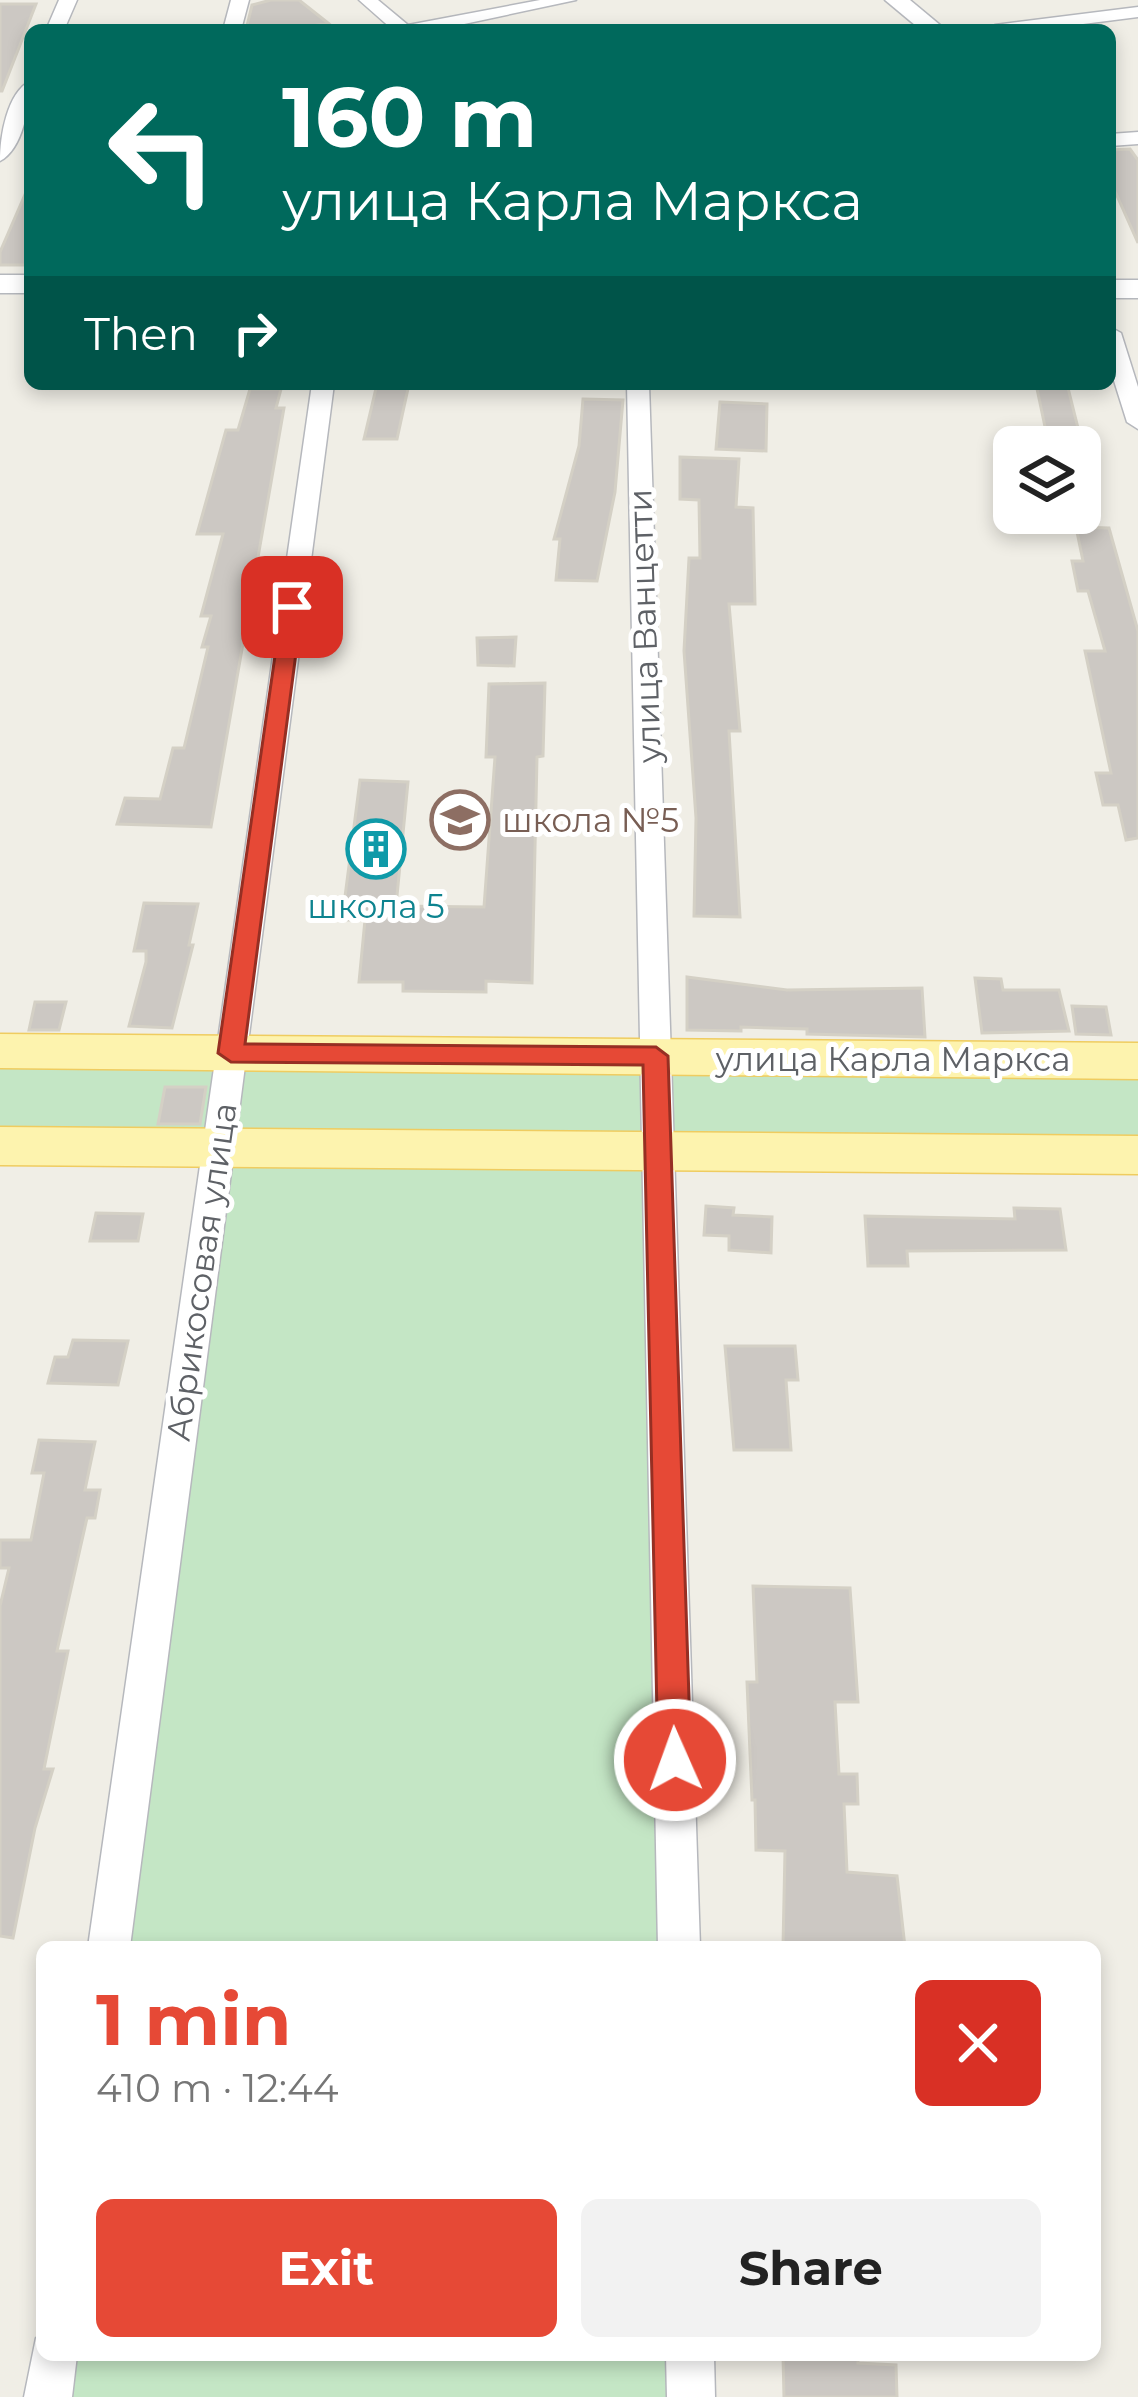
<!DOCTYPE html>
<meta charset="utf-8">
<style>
:root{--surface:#fff;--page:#f2f2f2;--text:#222;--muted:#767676;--accent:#e64936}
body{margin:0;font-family:Montserrat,sans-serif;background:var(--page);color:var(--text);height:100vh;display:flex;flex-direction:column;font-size:45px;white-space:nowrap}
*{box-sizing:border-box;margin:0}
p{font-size:39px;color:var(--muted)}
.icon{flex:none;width:66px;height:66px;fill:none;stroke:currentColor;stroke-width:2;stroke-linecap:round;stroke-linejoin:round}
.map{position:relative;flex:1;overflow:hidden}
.sheet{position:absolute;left:36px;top:1941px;width:1065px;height:420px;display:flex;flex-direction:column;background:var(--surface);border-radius:18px;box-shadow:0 6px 18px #0003}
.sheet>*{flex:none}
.hud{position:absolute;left:24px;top:24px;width:1092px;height:366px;border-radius:18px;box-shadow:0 6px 18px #0003;background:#00695c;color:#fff;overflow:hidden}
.fabs{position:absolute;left:993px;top:426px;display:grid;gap:24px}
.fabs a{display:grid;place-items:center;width:108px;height:108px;border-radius:18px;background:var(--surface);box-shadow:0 6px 18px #0003;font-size:60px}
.pin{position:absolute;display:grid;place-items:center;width:102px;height:102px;color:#fff;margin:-51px;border-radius:24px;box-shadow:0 6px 18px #0006}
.me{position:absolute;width:132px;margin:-66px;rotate:358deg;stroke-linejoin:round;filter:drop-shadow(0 0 9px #0008)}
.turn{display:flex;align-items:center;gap:42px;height:252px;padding:0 60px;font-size:54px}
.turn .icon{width:156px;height:156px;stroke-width:2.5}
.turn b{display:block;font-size:84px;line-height:102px}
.then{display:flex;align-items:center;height:114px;padding:0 60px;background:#0003;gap:24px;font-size:45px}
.round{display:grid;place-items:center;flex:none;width:126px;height:126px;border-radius:18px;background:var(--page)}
.headline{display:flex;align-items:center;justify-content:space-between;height:204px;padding:0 60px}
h1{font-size:72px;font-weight:700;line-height:90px;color:var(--accent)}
.button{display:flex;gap:24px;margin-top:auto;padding:24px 60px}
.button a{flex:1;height:138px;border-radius:18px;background:var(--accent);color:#fff;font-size:48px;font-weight:700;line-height:138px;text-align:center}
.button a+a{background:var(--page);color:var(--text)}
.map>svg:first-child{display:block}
.green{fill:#c4e6c5}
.building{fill:#ccc8c3;stroke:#d4d0c5;stroke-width:3}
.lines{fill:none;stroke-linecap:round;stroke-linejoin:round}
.minor-casing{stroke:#b6b8bd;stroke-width:3}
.tertiary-casing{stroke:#b6b8bd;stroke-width:3}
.secondary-casing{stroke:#b5b8bd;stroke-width:3}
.primary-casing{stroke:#efcc60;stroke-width:3}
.minor{fill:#fff;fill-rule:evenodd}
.tertiary{fill:#fff;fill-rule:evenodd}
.secondary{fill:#fff;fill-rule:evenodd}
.primary{fill:#fdf3ae;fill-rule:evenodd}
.route{fill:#e64936;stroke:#962f23;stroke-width:3}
.labels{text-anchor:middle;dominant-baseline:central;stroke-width:10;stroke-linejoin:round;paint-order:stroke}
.street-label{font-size:33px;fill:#5e6166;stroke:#fff}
.education-label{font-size:33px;fill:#785e54;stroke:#fff;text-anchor:start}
.culture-label{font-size:33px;fill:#0d838f;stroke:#fff}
</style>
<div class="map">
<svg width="1138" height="2397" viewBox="0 0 1138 2397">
<rect width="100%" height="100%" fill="#f0eee6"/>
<path class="green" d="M0,1049L1138,1060V1155L659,1152L679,1947H109L218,1149L0,1146Z
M53,2355H690L691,2397H48Z"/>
<path class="building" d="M271,0H299L328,23L292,30H246L252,5Z
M0,4H36L2,91H0Z
M1130,149L1138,160V243L1110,180V150Z
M30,183V265H0V252Z
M377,384H409L397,439H364Z
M1036,384H1067L1081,440L1048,441Z
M250,389H281L276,408H284L211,827L117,824L125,798L160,799L173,748H184L208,647H202L211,616H201L223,534H197L226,430H238Z
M583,399L623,400L615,492L597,581L556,580L560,539H554L579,446Z
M720,402L767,404L766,451L716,449Z
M680,457L739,459L736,507L753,508L755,604H729L740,731H729L740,917L694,916L696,818L684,651L689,558H700L699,500L680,499Z
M1076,527L1109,528L1138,631V838L1126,840L1118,805H1103L1096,773H1111L1085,651H1105L1088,591H1078L1072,561H1083Z
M516,637L514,666L478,665L477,638Z
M545,683L543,756L537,757L532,983L486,981V992L403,991V982H359L365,920H342L360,780L408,782L396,906L484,907L495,757H486L489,684Z
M144,903L198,904L189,945H193L172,1028L129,1026L146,962V951H134Z
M687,977L787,990L922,988L925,1037L807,1034V1029L741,1027V1031L687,1030Z
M975,978L1001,979L1003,990H1059L1069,1031L982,1033Z
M35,1002H66L59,1030H29Z
M1072,1006L1106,1007L1111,1035L1076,1034Z
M165,1087H206L200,1124H158Z
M706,1206L734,1208L733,1215L772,1217L771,1253L729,1250V1236L704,1235Z
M1014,1208L1060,1209L1066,1250L907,1251L908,1266H868L865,1216L1015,1219Z
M96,1213L143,1214L138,1241H90Z
M73,1340L128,1341L118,1385L48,1383L55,1357H68Z
M725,1346H795L798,1380H786L791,1450H734Z
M39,1440L95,1442L85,1490H100L95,1518H87L57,1651H68L44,1769H53L35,1828L13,1938L0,1936V1606L9,1568H0V1540H31L44,1473H32Z
M753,1586L850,1588L858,1702H835L839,1774H857L858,1804H844L847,1872L897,1876L905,1947H783L785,1851L756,1850L755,1800H752L747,1682H757Z
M783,2355H858V2363L896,2365L897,2397H784Z"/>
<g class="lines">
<g class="minor-casing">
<path id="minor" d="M59,0H77L64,30H46Z
M231,0H249L241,30H223Z
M359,0H378L408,25L540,0H576L436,30H393Z
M1138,7V17L1036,30H986L995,25Z
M30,81C30,105 23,149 0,161C0,136 7,93 30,81Z
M1138,132V144L1110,146V134Z
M1110,327L1121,333L1138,387V429L1127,422L1110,368Z
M312,384H334L130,1947H88Z
M627,384H649L700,1947H658Z
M42,2335V2355H77L72,2397H24L36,2338Z
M666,2355H714L715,2397H667Z"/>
</g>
<g class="tertiary-casing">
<path id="tertiary" d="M885,0H910L946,30H921Z"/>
</g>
<g class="secondary-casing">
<path id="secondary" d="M0,275H30V293H0Z
M1110,280H1138V298H1110Z"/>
</g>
<g class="primary-casing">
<path id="primary" d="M0,1034L1138,1043V1079L0,1068Z
M0,1127L1138,1136V1174L0,1165Z"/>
</g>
<use href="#minor" class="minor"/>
<use href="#tertiary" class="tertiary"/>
<use href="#secondary" class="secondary"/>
<use href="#primary" class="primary"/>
</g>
<path class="route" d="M292,601L302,607L245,1044L656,1047L668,1056L691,1760L687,1770L675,1775L663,1770L658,1760L643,1065L231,1062L218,1053L282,607Z"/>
<defs>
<g id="school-ring" transform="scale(3)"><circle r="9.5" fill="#fff" stroke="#8d6e63" stroke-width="1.5"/><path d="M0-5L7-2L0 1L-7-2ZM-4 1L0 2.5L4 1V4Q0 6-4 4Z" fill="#8d6e63"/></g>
<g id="building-ring" transform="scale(3)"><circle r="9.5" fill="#fff" stroke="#0f9aa8" stroke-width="1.5"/><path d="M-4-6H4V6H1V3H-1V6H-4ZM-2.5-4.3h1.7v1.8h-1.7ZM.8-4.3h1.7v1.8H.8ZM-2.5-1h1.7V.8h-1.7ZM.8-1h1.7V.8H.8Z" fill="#0f9aa8"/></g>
</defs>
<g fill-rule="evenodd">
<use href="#school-ring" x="460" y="820"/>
<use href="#building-ring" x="376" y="849"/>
</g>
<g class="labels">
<g class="street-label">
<text transform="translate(644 626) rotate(-92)">улица Ванцетти</text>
<text x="893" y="1059">улица Карла Маркса</text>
<text transform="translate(201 1272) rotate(-82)">Абрикосовая улица</text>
</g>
<g class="education-label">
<text x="502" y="820">школа №5</text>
</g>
<g class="culture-label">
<text x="376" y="906">школа 5</text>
</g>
</g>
</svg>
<div class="fabs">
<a><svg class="icon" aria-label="layers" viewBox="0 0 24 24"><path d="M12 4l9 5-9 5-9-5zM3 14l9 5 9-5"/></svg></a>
</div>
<div class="pin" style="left:292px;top:607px;background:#d93025"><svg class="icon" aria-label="arrive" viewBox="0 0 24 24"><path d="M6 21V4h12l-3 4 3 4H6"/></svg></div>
<svg class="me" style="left:675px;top:1760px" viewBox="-20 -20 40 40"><circle r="17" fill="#e64936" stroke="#fff" stroke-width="3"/><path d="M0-11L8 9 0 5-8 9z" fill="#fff"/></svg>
<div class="hud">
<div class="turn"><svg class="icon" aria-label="left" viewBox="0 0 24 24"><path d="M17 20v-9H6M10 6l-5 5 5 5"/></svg><div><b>160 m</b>улица Карла Маркса</div></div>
<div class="then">Then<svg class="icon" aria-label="right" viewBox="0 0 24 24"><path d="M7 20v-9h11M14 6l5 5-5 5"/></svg></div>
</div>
<section class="sheet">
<div class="headline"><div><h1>1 min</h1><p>410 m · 12:44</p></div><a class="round" style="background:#d93025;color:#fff"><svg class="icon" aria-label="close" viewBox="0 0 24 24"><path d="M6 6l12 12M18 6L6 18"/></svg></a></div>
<div class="button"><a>Exit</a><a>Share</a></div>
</section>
</div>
